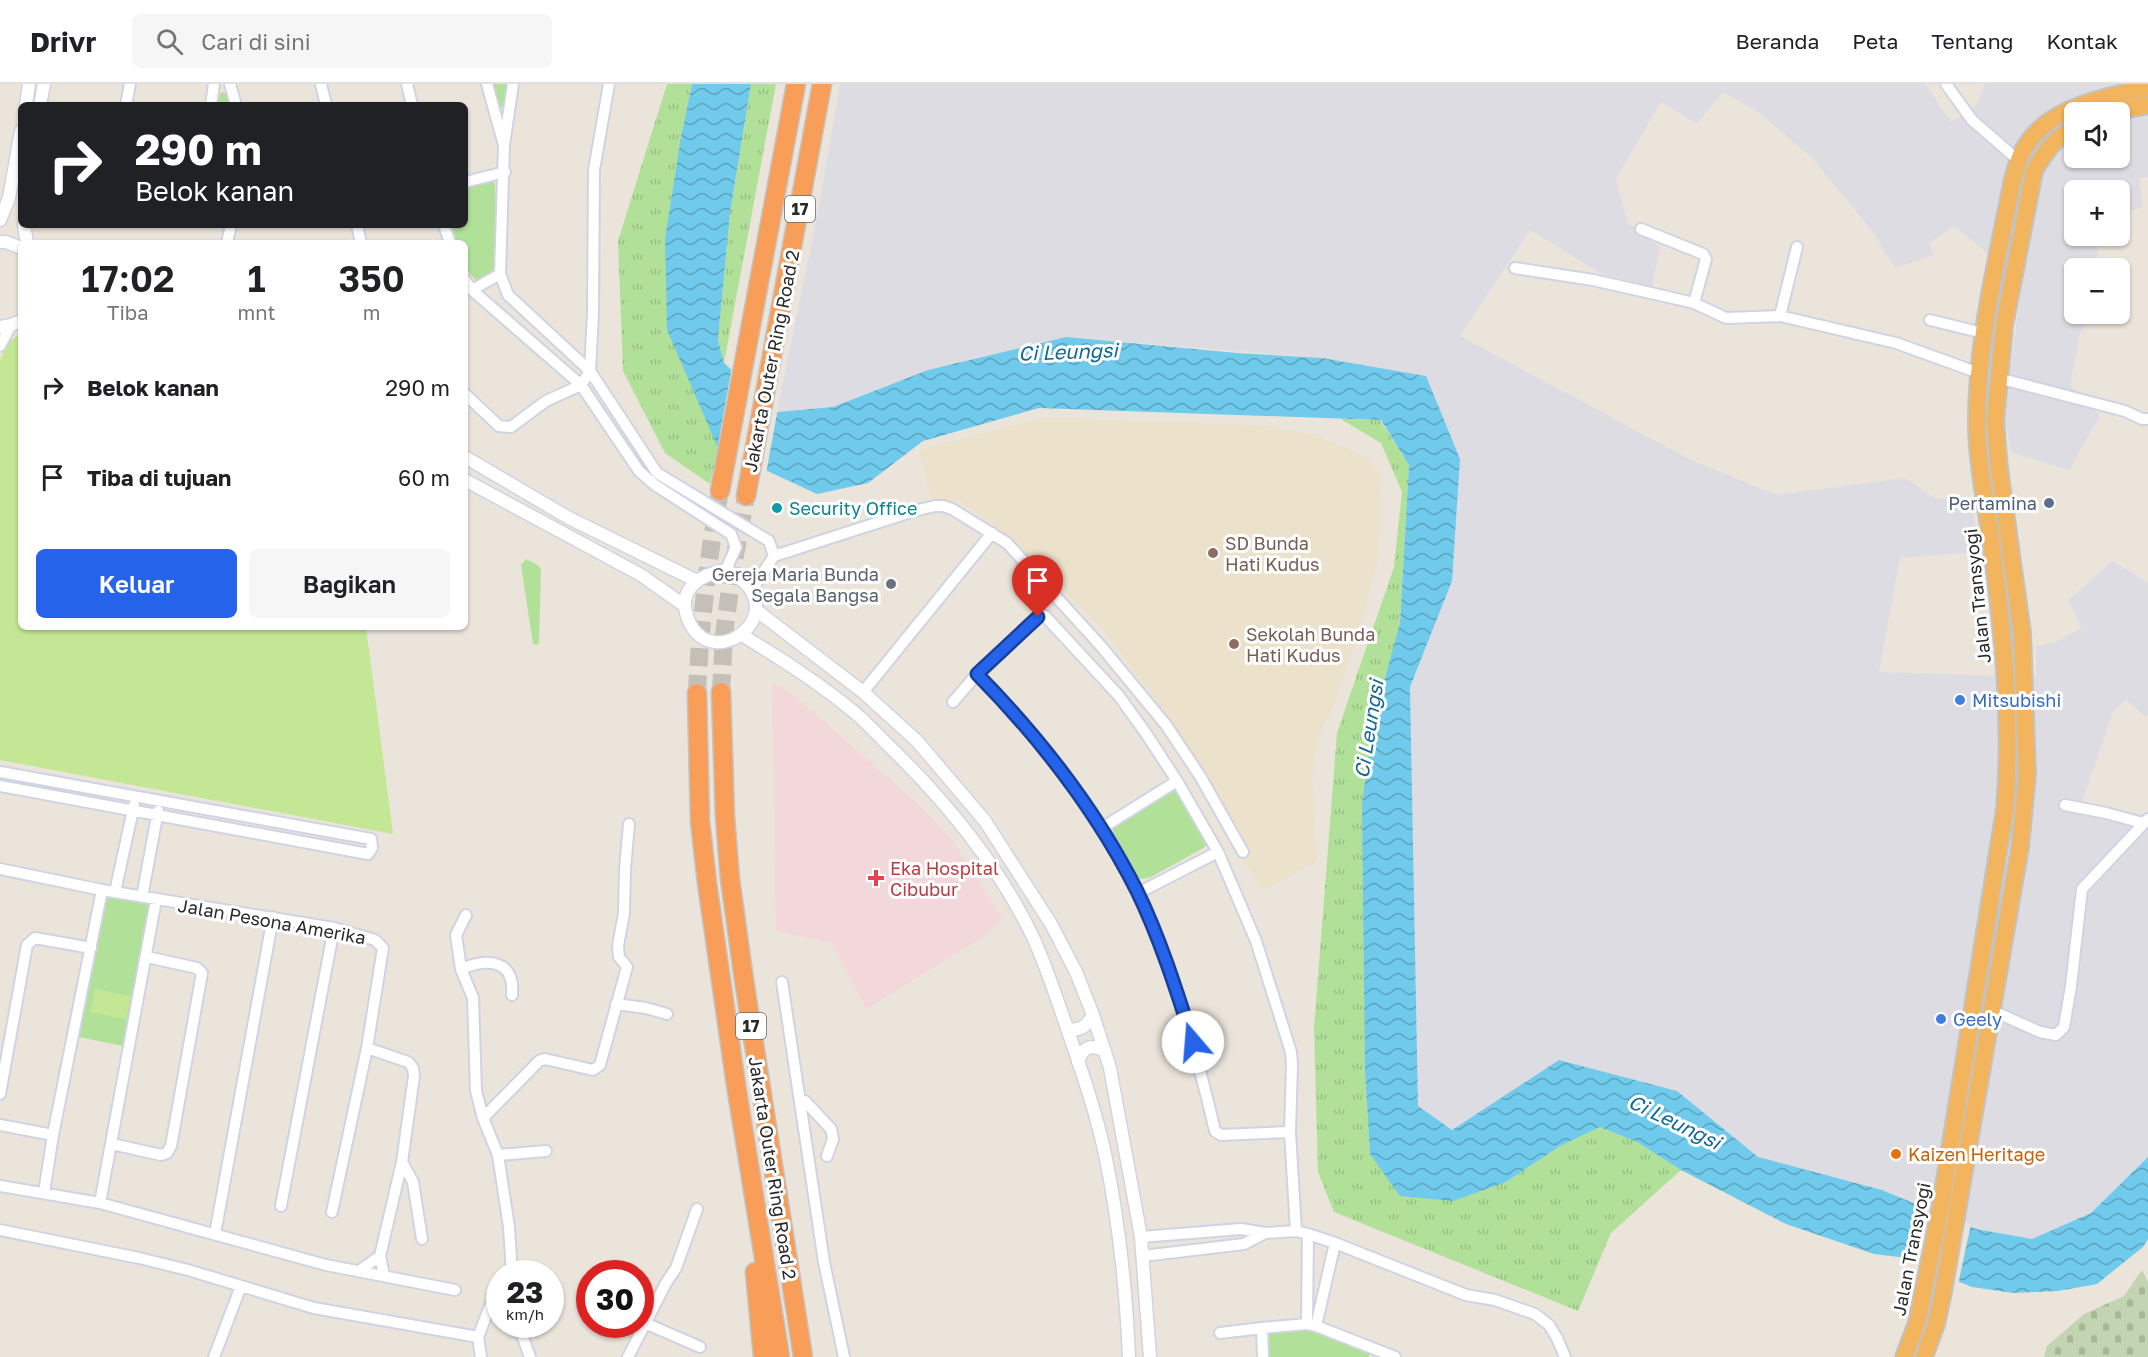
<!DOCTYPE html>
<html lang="id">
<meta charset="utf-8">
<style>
:root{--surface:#fff;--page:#f6f6f6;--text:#202124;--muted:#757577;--line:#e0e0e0;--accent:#2563eb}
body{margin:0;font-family:"Golos Text",sans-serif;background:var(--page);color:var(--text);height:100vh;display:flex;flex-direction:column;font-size:22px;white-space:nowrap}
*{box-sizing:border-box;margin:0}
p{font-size:20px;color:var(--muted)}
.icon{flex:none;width:33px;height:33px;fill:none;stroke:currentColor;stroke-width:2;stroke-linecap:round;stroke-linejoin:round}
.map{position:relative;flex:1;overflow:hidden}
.details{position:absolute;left:18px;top:156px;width:450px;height:390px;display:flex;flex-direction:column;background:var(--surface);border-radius:9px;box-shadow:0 2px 4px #0004}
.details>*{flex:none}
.guide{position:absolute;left:18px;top:18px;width:450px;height:126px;border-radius:9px;box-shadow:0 2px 4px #0004;background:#202124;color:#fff;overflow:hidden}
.tools{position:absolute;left:2064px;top:18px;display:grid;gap:12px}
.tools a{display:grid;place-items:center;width:66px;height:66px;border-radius:9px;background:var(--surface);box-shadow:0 2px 4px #0004;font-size:30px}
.speed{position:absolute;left:486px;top:1176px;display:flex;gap:12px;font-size:30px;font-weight:700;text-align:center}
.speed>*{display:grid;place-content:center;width:78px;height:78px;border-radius:50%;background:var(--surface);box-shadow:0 2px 4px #0004;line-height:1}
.speed small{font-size:15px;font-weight:400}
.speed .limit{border:9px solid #d22;background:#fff;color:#111}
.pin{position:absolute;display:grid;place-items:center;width:51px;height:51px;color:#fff;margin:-62px -26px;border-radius:50% 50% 50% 0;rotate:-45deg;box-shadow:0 0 6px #0007}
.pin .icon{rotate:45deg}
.me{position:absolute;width:66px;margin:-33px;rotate:342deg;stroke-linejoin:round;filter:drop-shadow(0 0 4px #0008)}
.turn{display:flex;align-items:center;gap:21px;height:126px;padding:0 18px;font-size:27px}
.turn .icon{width:78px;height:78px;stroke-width:2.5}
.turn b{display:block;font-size:42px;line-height:51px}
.eta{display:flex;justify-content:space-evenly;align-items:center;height:102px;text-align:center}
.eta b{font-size:36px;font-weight:600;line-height:42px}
.button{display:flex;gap:12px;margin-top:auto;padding:12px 18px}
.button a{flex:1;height:69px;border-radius:9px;background:var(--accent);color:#fff;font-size:24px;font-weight:600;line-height:69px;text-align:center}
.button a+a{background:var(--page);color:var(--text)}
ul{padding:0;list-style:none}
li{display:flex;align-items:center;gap:18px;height:90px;padding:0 18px}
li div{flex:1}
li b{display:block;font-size:22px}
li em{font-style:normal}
header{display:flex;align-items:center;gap:36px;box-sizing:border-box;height:84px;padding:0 30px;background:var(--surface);border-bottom:2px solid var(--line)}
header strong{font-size:28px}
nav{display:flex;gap:33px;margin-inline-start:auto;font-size:21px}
.search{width:420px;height:54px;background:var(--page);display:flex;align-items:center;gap:15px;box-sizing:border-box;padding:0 21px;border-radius:9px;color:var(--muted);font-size:22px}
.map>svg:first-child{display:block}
.industrial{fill:#dedce3;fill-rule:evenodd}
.education{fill:#ece1cb}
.medical{fill:#f2d8da}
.grass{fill:url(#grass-tufts)}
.cemetery{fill:url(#cemetery-stones)}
.park{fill:#b1e099}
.pitch{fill:#c4e795}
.water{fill:url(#water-waves)}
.pier{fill:#ebe4db}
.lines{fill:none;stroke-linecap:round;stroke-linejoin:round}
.motorway-tunnel{stroke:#c4bfb7;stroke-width:18;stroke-dasharray:18 9;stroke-linecap:butt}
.minor-casing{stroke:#d0d4e2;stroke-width:14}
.tertiary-casing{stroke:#d0d4e2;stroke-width:15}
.trunk-casing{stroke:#c3c3c3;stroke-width:20}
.motorway-casing{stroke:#c3c3c3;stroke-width:21}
.minor{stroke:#fff;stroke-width:10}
.tertiary{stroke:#fff;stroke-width:12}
.trunk{stroke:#f2b45c;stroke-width:16}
.motorway{stroke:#f99e58;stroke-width:18}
.route-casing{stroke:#184099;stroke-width:15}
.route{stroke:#2563eb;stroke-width:10}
.service-dot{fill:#5c6f8a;stroke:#fff;stroke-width:2}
.culture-dot{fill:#0f9aa8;stroke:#fff;stroke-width:2}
.education-dot{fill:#8d6e63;stroke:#fff;stroke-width:2}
.worship-dot{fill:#6b7280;stroke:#fff;stroke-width:2}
.shop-dot{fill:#3f7fe0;stroke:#fff;stroke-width:2}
.health-dot{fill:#e0444e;stroke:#fff;stroke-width:2}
.food-dot{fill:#e8710a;stroke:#fff;stroke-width:2}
.labels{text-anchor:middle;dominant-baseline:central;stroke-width:6;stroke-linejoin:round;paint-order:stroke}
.shield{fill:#fff;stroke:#696969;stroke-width:1.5}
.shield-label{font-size:16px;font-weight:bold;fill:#292929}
.street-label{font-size:18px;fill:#292929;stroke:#fff}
.service-label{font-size:18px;fill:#4e5e75;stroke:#fff;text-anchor:end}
.culture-label{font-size:18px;fill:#0d838f;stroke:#fff;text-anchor:start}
.education-label{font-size:18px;fill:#785e54;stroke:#fff;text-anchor:start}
.worship-label{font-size:18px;fill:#5b616d;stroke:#fff;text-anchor:end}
.shop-label{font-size:18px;fill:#366cbe;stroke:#fff;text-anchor:start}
.health-label{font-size:18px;fill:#be3a42;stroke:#fff;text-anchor:start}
.food-label{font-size:18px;fill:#c56008;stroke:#fff;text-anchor:start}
.water-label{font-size:20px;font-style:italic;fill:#116895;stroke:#fff}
</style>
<header>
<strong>Drivr</strong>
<div class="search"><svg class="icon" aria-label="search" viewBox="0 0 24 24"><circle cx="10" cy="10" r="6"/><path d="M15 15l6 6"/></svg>Cari di sini</div>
<nav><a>Beranda</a><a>Peta</a><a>Tentang</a><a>Kontak</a></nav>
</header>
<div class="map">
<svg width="2148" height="1273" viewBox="0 0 2148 1273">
<defs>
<pattern id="grass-tufts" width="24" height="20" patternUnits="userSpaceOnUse" patternTransform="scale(1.5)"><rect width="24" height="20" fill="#b1e099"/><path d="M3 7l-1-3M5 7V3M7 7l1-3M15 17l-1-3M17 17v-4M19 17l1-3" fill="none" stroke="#98c084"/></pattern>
<pattern id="cemetery-stones" width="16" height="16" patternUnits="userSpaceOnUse" patternTransform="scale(1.5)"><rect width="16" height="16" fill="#c3d4b3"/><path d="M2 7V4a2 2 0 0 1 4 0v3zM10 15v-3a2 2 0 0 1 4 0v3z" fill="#a8b69a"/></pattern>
<pattern id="water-waves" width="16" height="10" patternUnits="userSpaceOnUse" patternTransform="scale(1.5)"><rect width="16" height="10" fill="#70caeb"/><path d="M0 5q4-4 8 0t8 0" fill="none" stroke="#5ca4be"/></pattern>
</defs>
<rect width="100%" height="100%" fill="#ebe4db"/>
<path class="industrial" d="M840,0H1925L1951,38L1975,23L1985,0H2148V93L2139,94L2143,123L2120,130V106H2074V152H2096L2099,184H2074V218L2068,227L2088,238L2080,249L2070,301L2100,332L2069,386L2011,368L2004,331L2022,199L1955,142L1929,159L1934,171L1895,184L1872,147L1813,75L1761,30L1723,8L1697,40L1661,18L1616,95L1628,139L1660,163L1652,203L1600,189L1530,146L1460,252L1689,375L1776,411L1905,394L1936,415L1972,414L1978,468L1900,474L1879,588L2036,593V562L2053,559L2082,544L2068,516L2113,477L2148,499V630L2145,633L2126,615L2112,630L2081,721L2148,744V1073L2091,1129L2032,1155L1976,1145L1882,1106L1758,1073L1677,1007L1559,976L1452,1046L1418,1022L1410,603L1452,497L1426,292L1322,274L1066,253L928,286L833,323L777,328L818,128ZM2074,28H2120V74H2074Z"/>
<path class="education" d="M1043,334L1254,341L1317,351L1368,374L1380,392L1381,430L1377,478L1365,524L1335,620L1317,656L1312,693L1314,738L1318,777L1263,807L1237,766L1181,655L1142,597L1101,543L1005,450L960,417L932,418L919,366Z"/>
<path class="medical" d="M772,598L795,612L921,723L950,753L1002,834L983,853L866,925L831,859L776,847Z"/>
<path class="grass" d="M667,0H692L681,53L718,364L710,400L665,369L623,287L618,157Z
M751,0H776L724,279L718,256L730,129Z
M1341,335L1380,336L1409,381L1400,539L1365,896V988L1370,1070L1506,1098L1560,1062L1600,1043L1637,1058L1681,1086L1611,1149L1578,1227L1334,1128L1318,1088L1314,944L1337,649L1394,483L1402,408L1381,359Z"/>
<path class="cemetery" d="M2142,1186L2148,1198V1273H2044L2047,1262L2084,1230L2124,1212Z"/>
<path class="park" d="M491,0H513L507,23L503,24L498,21Z
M221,8L228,10L231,21H217Z
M493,95L495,102L498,197L484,204C464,185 465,186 465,159H457L452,141H465V97Z
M526,475L539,482L541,485L539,559L537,561L533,560L521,481Z
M1176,705L1207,756L1205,763L1151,793L1142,795L1135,793C1127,778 1106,755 1115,739L1169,706Z
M113,811L147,817L150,821L128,963L79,953L104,818Z
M1304,1242L1369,1267V1273H1269V1249L1274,1245Z"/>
<path class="pitch" d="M21,249V543H366L393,750L0,676V277L7,259Z
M95,905L131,912L126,935L90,928Z"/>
<path class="water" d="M692,0H751L730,129L718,256L724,279L777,328L833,323L928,286L1066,253L1237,269L1322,274L1426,292L1460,375L1452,497L1410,603L1418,1022L1452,1046L1559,976L1677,1007L1758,1073L1882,1106L1976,1145L2032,1155L2091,1129L2148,1073V1155L2143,1163L2097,1200L2058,1207L2013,1209L1972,1203L1899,1173L1874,1170L1786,1140L1681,1086L1637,1058L1600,1043L1560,1062L1506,1098L1453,1117L1400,1112L1370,1070L1365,988L1362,720L1374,635L1400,539L1409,381L1381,336L1039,324L923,357L868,399L817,410L718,364L667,246L665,155L681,53Z"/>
<path class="pier" d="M732,282L778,324L766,390L717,366Z
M1925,1120L1946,1129L1933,1191L1912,1182Z
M1949,1131L1971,1140L1958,1201L1936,1192Z"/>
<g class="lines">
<path class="motorway-tunnel" d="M721,608L724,551L733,482L746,412
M697,609C700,541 708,474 720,407"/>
<g class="minor-casing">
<path id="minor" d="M230,0L236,21
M321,0L326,21
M407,0L412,21
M487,0L503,58
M513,0L504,61L500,190L508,211L590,287L657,389L769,457L774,472
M1946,0L1972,36L2018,76
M126,21L130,0
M211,21L214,0
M465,98L505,88
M357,141L361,159
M444,141L450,159
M1641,145L1703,170L1706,175L1694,219
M227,159L231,141
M1515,184L1593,196L1664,212L1694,219L1726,234L1780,232L1896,259L1979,289
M465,196L472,206L581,301L639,387L655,401L731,450L736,463L726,486
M472,206L500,190
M1780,232L1797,163
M1930,236L1983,249
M0,262L11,241
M1998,294L2125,327L2142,335H2148
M465,310L499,342L511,343L546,317L581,301L590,287L593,229L594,86L609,0
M752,506L774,472L914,427L935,422H943L952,425L1007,459L1100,561L1166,641L1200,692L1243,768
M977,590C1040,655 1100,727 1138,809C1173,885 1196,965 1215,1047L1221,1051L1290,1048
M863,608L992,449
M953,618L977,590L1038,533L1045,532L1119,612L1145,648L1177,697L1218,768L1256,857L1291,968L1292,980L1290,1048L1296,1147
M0,688L371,755L372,764L368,770L0,702
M2065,721L2106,729L2143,739
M1102,744L1177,697
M0,785L102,806L334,844L375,856L383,864L367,964L332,1128
M115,808L134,721
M1138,809L1218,768
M142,813L158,727
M466,831L456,851L461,885L473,914L476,1007L483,1034L498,1071L509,1143L512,1190
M461,885C487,874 515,875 512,911
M782,898L824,1178L844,1273
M616,920L646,924L667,930
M1993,927L2040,948L2056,951L2064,943L2071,902L2082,805L2148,735
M367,964L408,978L413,984L414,992L402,1078L380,1172
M0,1010L27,861L35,854L91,864
M805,1017L831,1045L833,1055L827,1072
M483,1034L539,977L545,975L593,986L600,981L627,883L619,873L618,862L624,829L625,785L629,740
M0,1041L53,1051
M112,1060L161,1071L167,1069L171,1062L202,889L197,884L147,873
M498,1071L546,1067
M402,1078L413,1098L422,1155
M0,1102L100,1119L326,1181L455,1206
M44,1109L53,1051L102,806
M100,1119L156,816
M281,1122L334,844
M0,1146L139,1174L188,1186L314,1224L478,1253L481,1273
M215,1150L273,833
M1141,1153L1241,1145L1265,1149L1296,1147L1308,1150L1335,1159L1466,1211L1495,1216L1535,1230L1549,1241L1557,1254L1565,1273
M1143,1172L1244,1160L1265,1149
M359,1187L380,1172L384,1192
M522,1240V1251L530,1273
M647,1240L700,1263
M1307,1240L1308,1150
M1316,1242L1335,1159
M1220,1249L1262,1244
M478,1253L490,1222L500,1207
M214,1273L241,1202
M628,1273L666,1199L676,1184L697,1125
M1263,1273L1262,1244L1307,1240L1316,1242L1395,1273"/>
</g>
<g class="tertiary-casing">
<path id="tertiary" d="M26,21L29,0
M40,21L44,0
M0,136L9,114L21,47
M24,141L27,159
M0,158H6L21,164
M0,243L11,241L21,237
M465,373L569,434L697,497
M465,396L641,491L685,522
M726,486C802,524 712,595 688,535C676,505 701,490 726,486Z
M756,526L863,608L917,657L985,737L1051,840L1076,888L1093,931L1110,984L1141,1153L1150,1273
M742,551C781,575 819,599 854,628C866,638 876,649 887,660C944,715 997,779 1032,851C1046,881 1056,913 1067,944C1081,985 1096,1028 1105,1070C1119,1137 1126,1205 1129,1273
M1067,945C1081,947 1086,943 1093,931
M1078,978C1083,962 1091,960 1105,967"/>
</g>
<g class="trunk-casing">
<path id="trunk" d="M2113,28L2148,21
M1904,1273L1917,1239L1941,1121L2005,725C2012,641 2004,555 1993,472C1988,427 1977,382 1977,337C1977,256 1997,177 2012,99C2016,84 2020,68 2030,56C2054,22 2110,12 2148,4
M1924,1273L1936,1240L1943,1208L2020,763L2027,690L2022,549L1999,385L1995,337L2004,242L2034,87C2045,68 2054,54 2074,45"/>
</g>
<g class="motorway-casing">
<path id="motorway" d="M720,407L796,0
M746,412L822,0
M721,608L725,733L730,795L744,896L803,1273
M697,609L700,737L707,799L736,1001L780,1273
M755,1188L763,1273"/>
</g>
<use href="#minor" class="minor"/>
<use href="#tertiary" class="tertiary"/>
<use href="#trunk" class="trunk"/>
<use href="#motorway" class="motorway"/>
</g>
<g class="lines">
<g class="route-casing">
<path id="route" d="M1038,533L977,590C1041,655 1096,726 1137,807C1160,854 1177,908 1193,958"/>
</g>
<use href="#route" class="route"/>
</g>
<circle class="service-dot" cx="2049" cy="419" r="6"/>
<circle class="culture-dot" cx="777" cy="424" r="6"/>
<g class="education-dot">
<circle cx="1213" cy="469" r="6"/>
<circle cx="1234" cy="560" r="6"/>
</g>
<circle class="worship-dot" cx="891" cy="500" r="6"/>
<g class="shop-dot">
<circle cx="1960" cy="616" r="6"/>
<circle cx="1941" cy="935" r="6"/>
</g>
<path class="health-dot" d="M873 785h6v6h6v6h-6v6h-6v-6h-6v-6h6z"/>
<circle class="food-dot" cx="1896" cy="1070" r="6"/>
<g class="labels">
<g class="shield">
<rect x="785" y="112" width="30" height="26" rx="4.5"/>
<rect x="736" y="929" width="30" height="26" rx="4.5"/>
</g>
<g class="shield-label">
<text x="800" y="125">17</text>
<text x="751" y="942">17</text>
</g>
<g class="street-label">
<text transform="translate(771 277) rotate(-79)">Jakarta Outer Ring Road 2</text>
<text transform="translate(1977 512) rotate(-96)">Jalan Transyogi</text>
<text transform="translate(272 837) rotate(10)">Jalan Pesona Amerika</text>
<text transform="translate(773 1084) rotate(81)">Jakarta Outer Ring Road 2</text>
<text transform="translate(1911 1165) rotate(-79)">Jalan Transyogi</text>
</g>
<g class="service-label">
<text x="2037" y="419">Pertamina</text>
</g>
<g class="culture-label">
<text x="789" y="424">Security Office</text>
</g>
<g class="education-label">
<text x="1225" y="459">SD Bunda<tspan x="1225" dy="21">Hati Kudus</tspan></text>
<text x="1246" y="550">Sekolah Bunda<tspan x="1246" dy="21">Hati Kudus</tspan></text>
</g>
<g class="worship-label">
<text x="879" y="490">Gereja Maria Bunda<tspan x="879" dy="21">Segala Bangsa</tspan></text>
</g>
<g class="shop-label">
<text x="1972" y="616">Mitsubishi</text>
<text x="1953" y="935">Geely</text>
</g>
<g class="health-label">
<text x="890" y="784">Eka Hospital<tspan x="890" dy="21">Cibubur</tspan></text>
</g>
<g class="food-label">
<text x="1908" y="1070">Kaizen Heritage</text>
</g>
<g class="water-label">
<text transform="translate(1068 267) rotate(-2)">Ci Leungsi</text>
<text transform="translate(1368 645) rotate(-81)">Ci Leungsi</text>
<text transform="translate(1675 1037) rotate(26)">Ci Leungsi</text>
</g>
</g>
</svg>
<div class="tools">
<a><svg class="icon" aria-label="sound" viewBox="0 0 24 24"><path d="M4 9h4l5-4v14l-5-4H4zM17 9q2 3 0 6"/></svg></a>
<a>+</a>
<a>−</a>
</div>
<div class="speed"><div>23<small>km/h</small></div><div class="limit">30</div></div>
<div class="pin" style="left:1038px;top:533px;background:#d93025"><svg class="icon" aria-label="arrive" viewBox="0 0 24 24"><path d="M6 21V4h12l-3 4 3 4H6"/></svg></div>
<svg class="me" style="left:1193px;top:958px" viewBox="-20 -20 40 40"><circle r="19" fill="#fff"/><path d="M0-13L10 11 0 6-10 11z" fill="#2563eb"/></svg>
<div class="guide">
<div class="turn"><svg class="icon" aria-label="right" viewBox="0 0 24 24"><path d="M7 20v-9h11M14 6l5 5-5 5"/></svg><div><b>290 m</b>Belok kanan</div></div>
</div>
<section class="details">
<div class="eta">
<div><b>17:02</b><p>Tiba</p></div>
<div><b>1</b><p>mnt</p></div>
<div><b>350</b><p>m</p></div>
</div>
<ul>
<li><svg class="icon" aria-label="right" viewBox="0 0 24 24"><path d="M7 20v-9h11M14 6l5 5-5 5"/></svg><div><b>Belok kanan</b></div><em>290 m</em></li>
<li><svg class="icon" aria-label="arrive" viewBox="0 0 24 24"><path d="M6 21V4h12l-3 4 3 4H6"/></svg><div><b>Tiba di tujuan</b></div><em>60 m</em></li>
</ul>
<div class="button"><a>Keluar</a><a>Bagikan</a></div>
</section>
</div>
